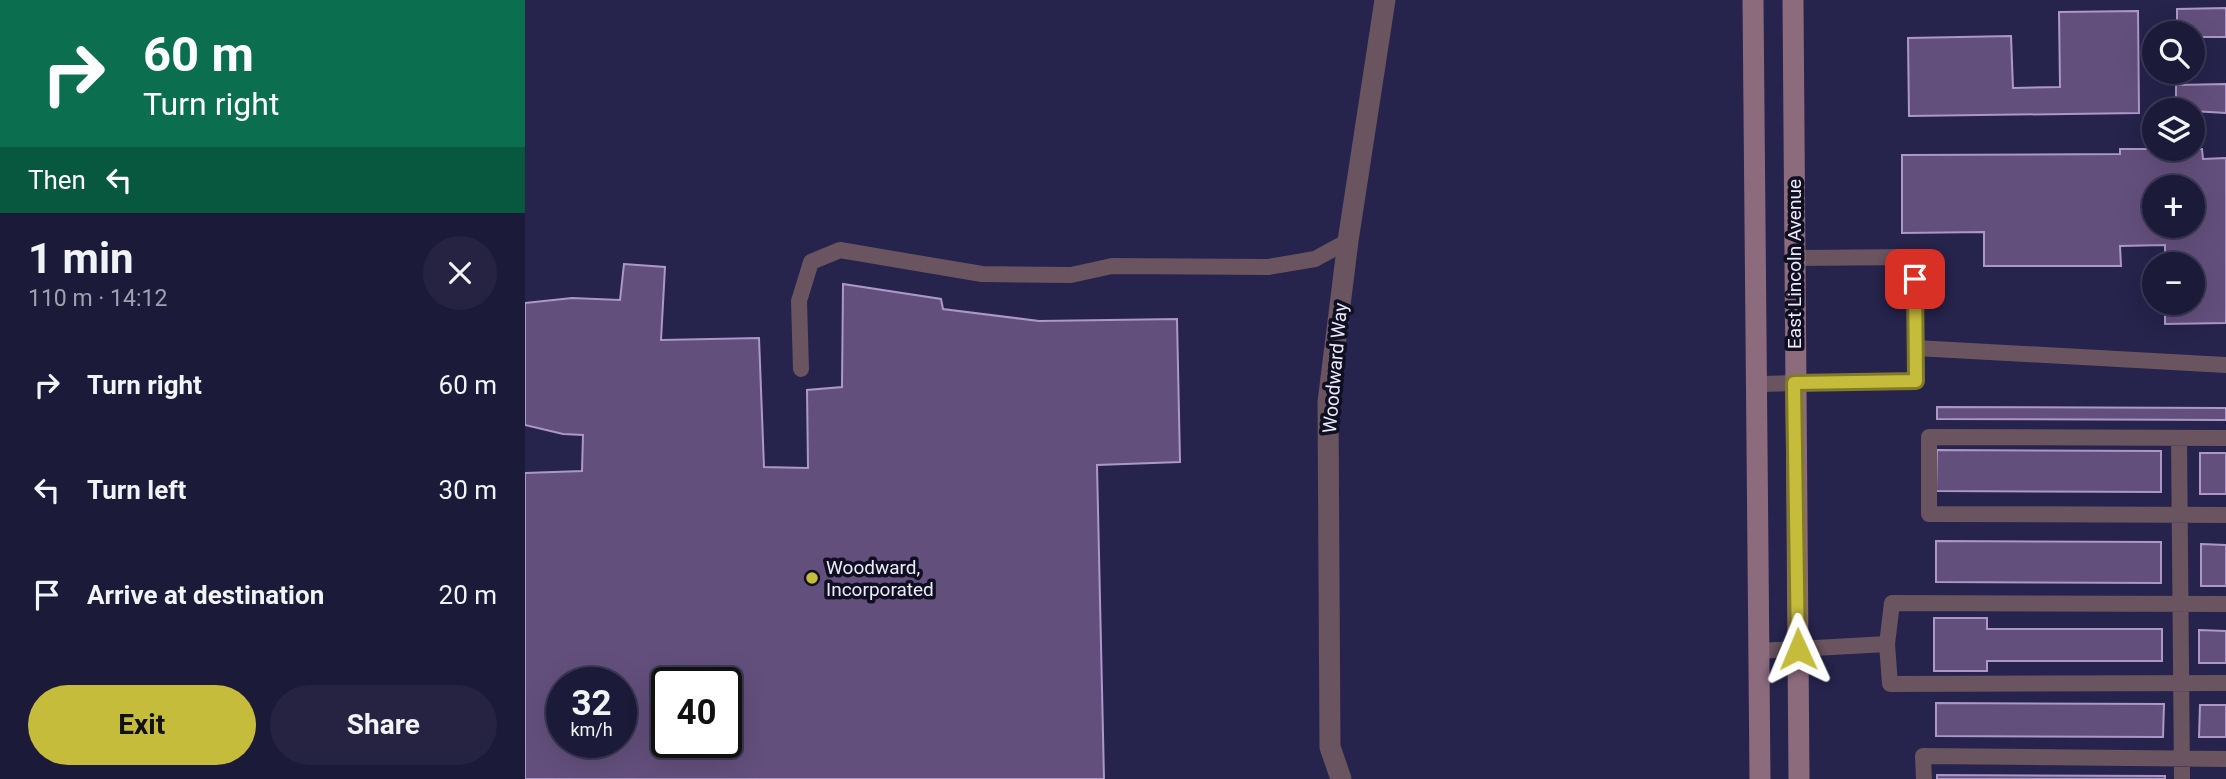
<!DOCTYPE html>
<meta charset="utf-8">
<style>
:root{--surface:#1c1a39;--page:#252341;--text:#f1f3f6;--muted:#a0a1ae;--line:#3a3853;--accent:#c6bc3c}
body{margin:0;font-family:Roboto,sans-serif;background:var(--page);color:var(--text);height:100vh;display:flex;flex-direction:column;font-size:26px;white-space:nowrap}
*{box-sizing:border-box;margin:0}
p{font-size:23px;color:var(--muted)}
.icon{flex:none;width:38px;height:38px;fill:none;stroke:currentColor;stroke-width:2;stroke-linecap:round;stroke-linejoin:round}
.map{position:relative;flex:1;overflow:hidden}
.side{display:flex;flex-direction:column;background:var(--surface);width:525px}
.side>*{flex:none}
.banner{background:#0b6e4f;color:#fff;overflow:hidden}
.tools{position:absolute;left:1617px;top:21px;display:grid;gap:14px}
.tools a{display:grid;place-items:center;width:63px;height:63px;border-radius:50%;background:var(--surface);box-shadow:0 7px 28px #0002,0 0 0 2px var(--line);font-size:35px}
.speed{position:absolute;left:21px;top:667px;display:flex;gap:14px;font-size:35px;font-weight:700;text-align:center}
.speed>*{display:grid;place-content:center;width:91px;height:91px;border-radius:50%;background:var(--surface);box-shadow:0 7px 28px #0002,0 0 0 2px var(--line);line-height:1}
.speed small{font-size:18px;font-weight:400}
.speed .limit{border:4px solid #111;border-radius:10px;background:#fff;color:#111}
.pin{position:absolute;display:grid;place-items:center;width:60px;height:60px;color:#fff;margin:-30px;border-radius:14px;box-shadow:0 4px 10px #0006}
.me{position:absolute;width:77px;margin:-38px;rotate:359deg;stroke-linejoin:round;filter:drop-shadow(0 0 5px #0008)}
.turn{display:flex;align-items:center;gap:24px;height:147px;padding:0 28px;font-size:32px}
.turn .icon{width:91px;height:91px;stroke-width:2.5}
.turn b{display:block;font-size:49px;line-height:60px}
.then{display:flex;align-items:center;height:66px;padding:0 28px;background:#0003;gap:14px;font-size:26px}
.round{display:grid;place-items:center;flex:none;width:74px;height:74px;border-radius:37px;background:var(--page)}
.headline{display:flex;align-items:center;justify-content:space-between;height:119px;padding:0 28px}
h1{font-size:42px;font-weight:700;line-height:52px}
.action{display:flex;gap:14px;margin-top:auto;padding:14px 28px}
.action a{flex:1;height:80px;border-radius:42px;background:var(--accent);color:#111;font-size:28px;font-weight:700;line-height:80px;text-align:center}
.action a+a{background:var(--page);color:var(--text)}
ul{padding:0;list-style:none}
li{display:flex;align-items:center;gap:21px;height:105px;padding:0 28px}
li div{flex:1}
li b{display:block;font-size:26px}
li em{font-style:normal}
main{display:flex;flex:1;min-height:0}
.map>svg:first-child{display:block}
.building{fill:#634f7c;stroke:#ac97c8;stroke-width:2;fill-rule:evenodd}
.lines{fill:none;stroke-linecap:round;stroke-linejoin:round}
.lane{stroke:#69545f;stroke-width:16}
.street{stroke:#69545f;stroke-width:21}
.secondary{stroke:#8c6b7d;stroke-width:21}
.route-casing{stroke:#817a27;stroke-width:18}
.route{stroke:#c6bc3c;stroke-width:12}
.poi-dot{fill:#c6bc3c;stroke:#100f22;stroke-width:2.5}
.labels{text-anchor:middle;dominant-baseline:central;stroke-width:7;stroke-linejoin:round;paint-order:stroke}
.street-label{font-size:19px;fill:#eaeafb;stroke:#100f22}
.poi-label{font-size:19px;fill:#eaeafb;stroke:#100f22;text-anchor:start}
</style>
<main>
<section class="side">
<div class="banner">
<div class="turn"><svg class="icon" aria-label="right" viewBox="0 0 24 24"><path d="M7 20v-9h11M14 6l5 5-5 5"/></svg><div><b>60 m</b>Turn right</div></div>
<div class="then">Then<svg class="icon" aria-label="left" viewBox="0 0 24 24"><path d="M17 20v-9H6M10 6l-5 5 5 5"/></svg></div>
</div>
<div class="headline"><div><h1>1 min</h1><p>110 m · 14:12</p></div><a class="round"><svg class="icon" aria-label="close" viewBox="0 0 24 24"><path d="M6 6l12 12M18 6L6 18"/></svg></a></div>
<ul>
<li><svg class="icon" aria-label="right" viewBox="0 0 24 24"><path d="M7 20v-9h11M14 6l5 5-5 5"/></svg><div><b>Turn right</b></div><em>60 m</em></li>
<li><svg class="icon" aria-label="left" viewBox="0 0 24 24"><path d="M17 20v-9H6M10 6l-5 5 5 5"/></svg><div><b>Turn left</b></div><em>30 m</em></li>
<li><svg class="icon" aria-label="arrive" viewBox="0 0 24 24"><path d="M6 21V4h12l-3 4 3 4H6"/></svg><div><b>Arrive at destination</b></div><em>20 m</em></li>
</ul>
<div class="action"><a>Exit</a><a>Share</a></div>
</section>
<div class="map">
<svg width="1701" height="779" viewBox="0 0 1701 779">
<rect width="100%" height="100%" fill="#26234c"/>
<path class="building" d="M1701,8V37H1668V33H1652V9Z
M1613,11L1614,113L1384,116L1383,38L1486,36L1488,88L1535,87L1534,12Z
M1701,84V113L1651,110V85Z
M1595,149H1677L1678,159L1701,158V323L1640,324V303H1668V264H1640V245L1595,246L1596,266H1459V232L1377,233V155L1595,154ZM1629,187H1668V226H1629Z
M99,264L140,267L136,340L234,338L239,467L283,468L282,390L317,387L318,284L416,299L418,309L514,321L652,319L655,462L572,465L579,779H0V473L57,471L58,435L38,434L0,425V303L47,298L95,300ZM37,682H96V742H37ZM142,682H201V742H142Z
M1412,407L1701,408V420L1412,419Z
M1412,450L1636,451V492L1411,491Z
M1675,453H1701V494H1675Z
M1411,541L1636,542V583L1411,582Z
M1676,544L1701,545V586H1676Z
M1409,618H1462V629H1637V661H1462V671H1409Z
M1674,630L1701,631V663H1674Z
M1411,703L1639,704L1638,737L1411,736Z
M1675,705H1701V737H1674Z
M1412,775L1640,776V779H1412Z"/>
<g class="lines">
<path class="lane" d="M1391,348L1701,365
M276,369L274,301L286,262L315,250L457,274L546,275L587,266L743,267L790,259L823,241
M1233,384L1391,381L1389,257L1270,258
M1654,438L1657,779
M1701,438L1404,437V514L1701,515
M1701,604L1367,603L1362,644L1365,684L1701,683
M1234,651L1362,644
M1399,779L1398,756L1701,759"/>
<path class="street" d="M816,779L805,747L803,402L823,241L860,0"/>
<path class="secondary" d="M1228,0L1235,779
M1268,0L1274,779"/>
</g>
<g class="lines">
<g class="route-casing">
<path id="route" d="M1273,649L1269,383L1391,381L1390,279"/>
</g>
<use href="#route" class="route"/>
</g>
<circle class="poi-dot" cx="287" cy="578" r="7"/>
<g class="labels">
<g class="street-label">
<text transform="translate(1269 264) rotate(-90)">East Lincoln Avenue</text>
<text transform="translate(810 368) rotate(-85)">Woodward Way</text>
</g>
<g class="poi-label">
<text x="301" y="567">Woodward,<tspan x="301" dy="22">Incorporated</tspan></text>
</g>
</g>
</svg>
<div class="tools">
<a><svg class="icon" aria-label="search" viewBox="0 0 24 24"><circle cx="10" cy="10" r="6"/><path d="M15 15l6 6"/></svg></a>
<a><svg class="icon" aria-label="layers" viewBox="0 0 24 24"><path d="M12 4l9 5-9 5-9-5zM3 14l9 5 9-5"/></svg></a>
<a>+</a>
<a>−</a>
</div>
<div class="speed"><div>32<small>km/h</small></div><div class="limit">40</div></div>
<div class="pin" style="left:1390px;top:279px;background:#d93025"><svg class="icon" aria-label="arrive" viewBox="0 0 24 24"><path d="M6 21V4h12l-3 4 3 4H6"/></svg></div>
<svg class="me" style="left:1273px;top:649px" viewBox="-20 -20 40 40"><path d="M0-17L14 15 0 8-14 15z" fill="#c6bc3c" stroke="#fff" stroke-width="4"/></svg>
</div>
</main>
